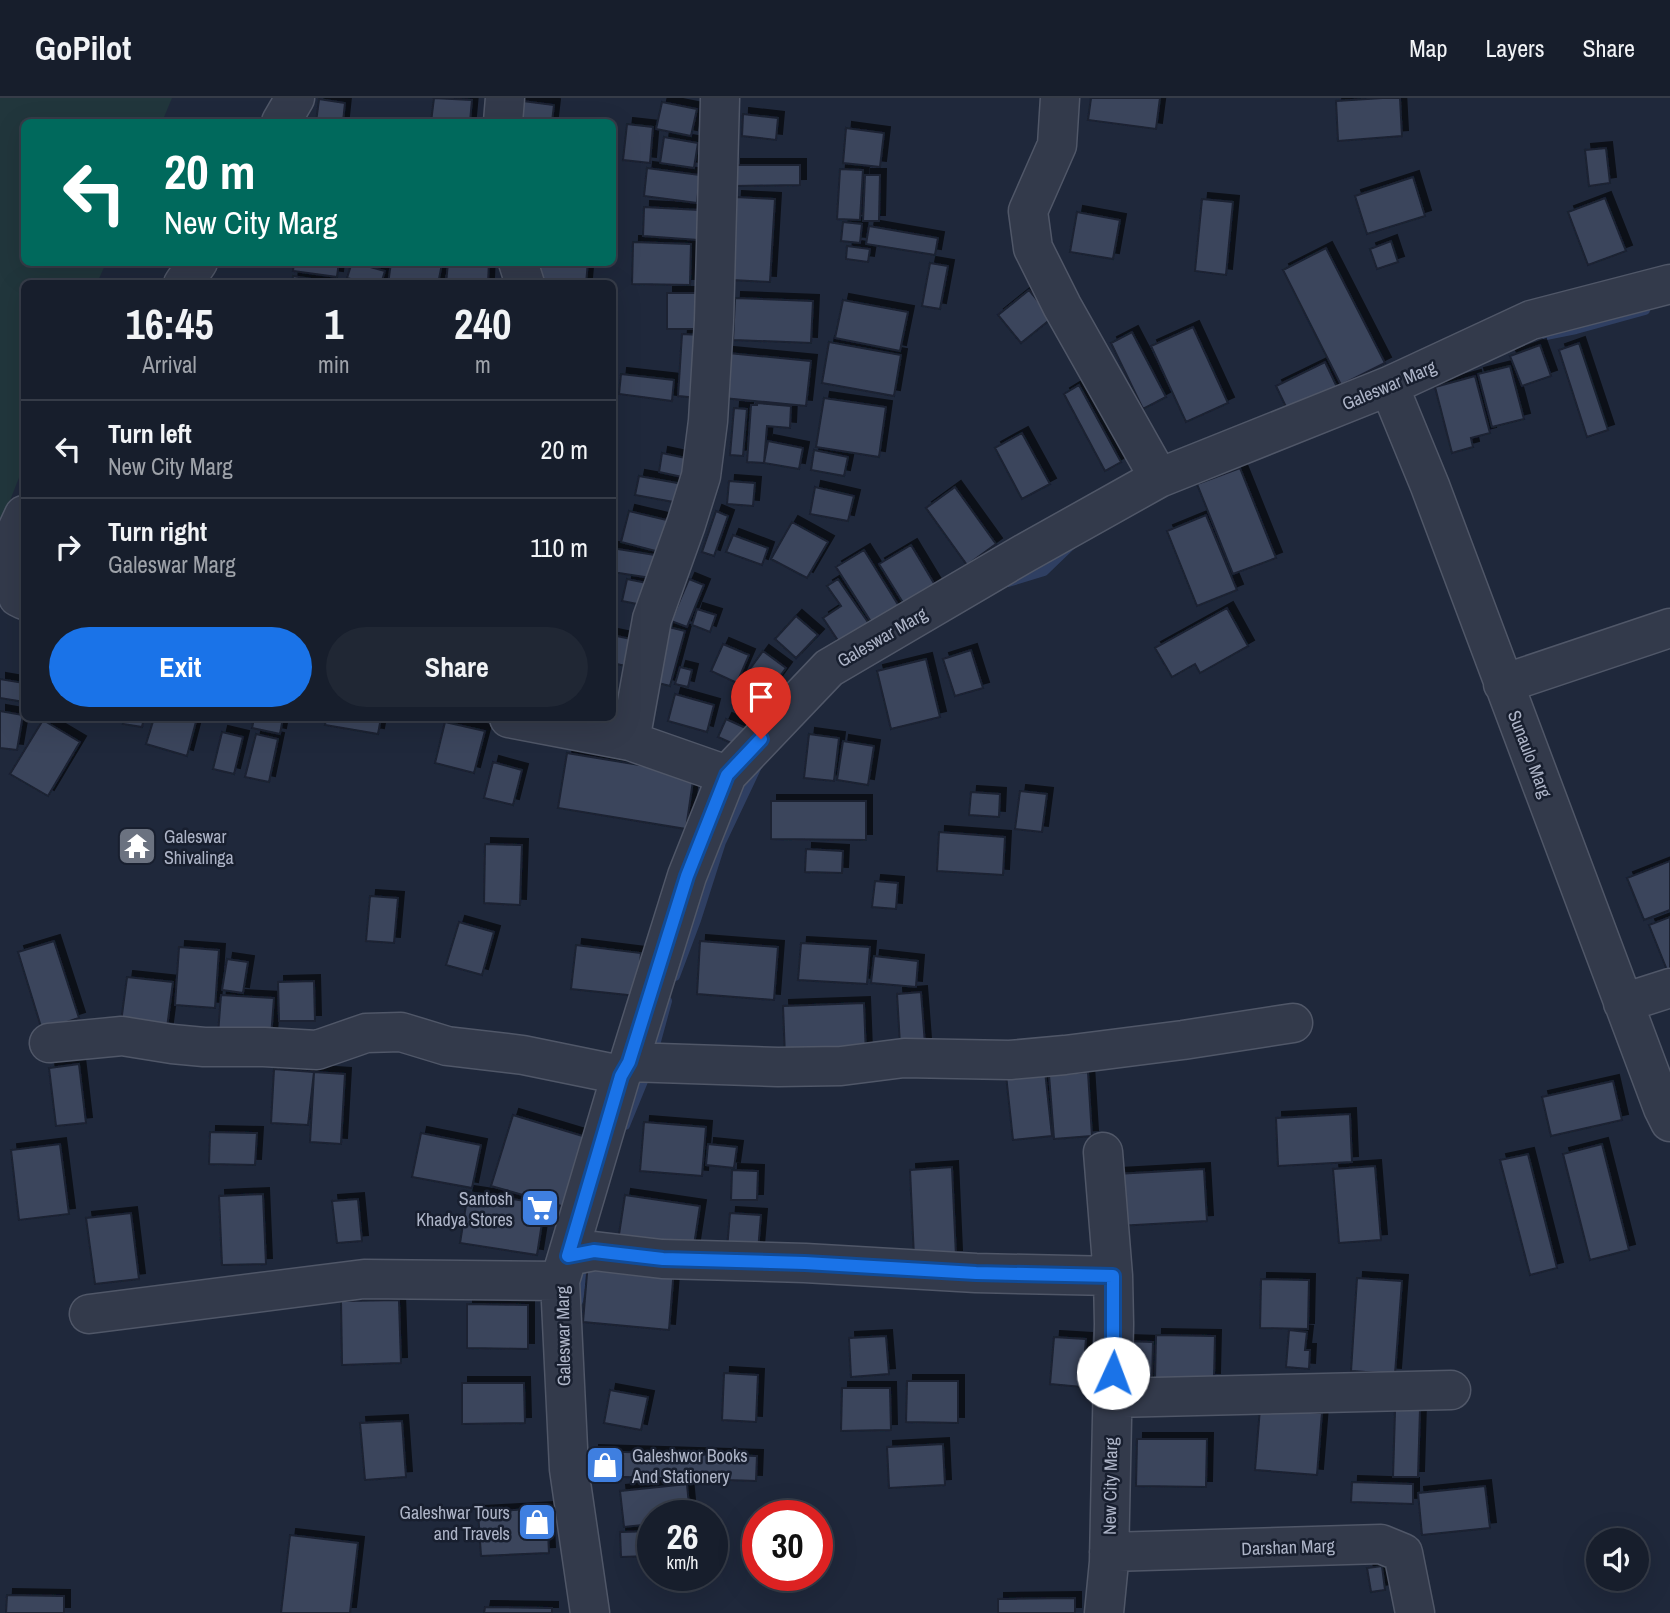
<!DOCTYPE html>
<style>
:root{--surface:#171e2c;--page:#202734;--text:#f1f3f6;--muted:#9ea2a9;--line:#363c48;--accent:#1a73e8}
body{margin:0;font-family:"Archivo Narrow",sans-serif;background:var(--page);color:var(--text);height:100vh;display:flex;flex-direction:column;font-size:26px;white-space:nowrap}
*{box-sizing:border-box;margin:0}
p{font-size:23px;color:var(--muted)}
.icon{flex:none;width:38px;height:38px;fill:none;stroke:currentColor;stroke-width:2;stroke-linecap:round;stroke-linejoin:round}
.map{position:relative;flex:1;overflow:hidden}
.side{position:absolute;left:21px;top:182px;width:595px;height:441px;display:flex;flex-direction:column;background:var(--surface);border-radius:10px;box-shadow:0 7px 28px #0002,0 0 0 2px var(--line)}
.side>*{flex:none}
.top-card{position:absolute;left:21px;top:21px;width:595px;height:147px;border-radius:10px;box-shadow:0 7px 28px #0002,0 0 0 2px var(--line);background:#00695c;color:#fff;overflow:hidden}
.fabs{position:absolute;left:1586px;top:1430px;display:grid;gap:14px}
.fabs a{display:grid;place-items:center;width:63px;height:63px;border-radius:50%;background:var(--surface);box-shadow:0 7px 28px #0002,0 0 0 2px var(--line);font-size:35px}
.speed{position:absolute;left:637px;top:1402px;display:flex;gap:14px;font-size:35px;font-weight:700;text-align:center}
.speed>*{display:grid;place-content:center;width:91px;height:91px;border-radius:50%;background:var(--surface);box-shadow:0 7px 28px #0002,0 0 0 2px var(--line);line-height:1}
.speed small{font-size:18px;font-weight:400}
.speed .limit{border:10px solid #d22;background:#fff;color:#111}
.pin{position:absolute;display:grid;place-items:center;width:60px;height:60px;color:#fff;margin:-72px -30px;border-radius:50% 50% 50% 0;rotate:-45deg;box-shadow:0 0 7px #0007}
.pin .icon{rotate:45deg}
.me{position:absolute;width:77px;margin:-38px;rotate:2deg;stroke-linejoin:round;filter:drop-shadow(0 0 5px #0008)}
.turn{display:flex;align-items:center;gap:24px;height:147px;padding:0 28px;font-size:32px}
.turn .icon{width:91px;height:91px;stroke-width:2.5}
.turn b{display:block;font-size:49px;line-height:60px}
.eta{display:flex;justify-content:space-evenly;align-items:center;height:119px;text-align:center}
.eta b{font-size:42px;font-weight:700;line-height:49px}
.button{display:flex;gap:14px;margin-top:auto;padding:14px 28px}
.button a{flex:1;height:80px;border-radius:42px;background:var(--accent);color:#fff;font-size:28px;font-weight:700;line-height:80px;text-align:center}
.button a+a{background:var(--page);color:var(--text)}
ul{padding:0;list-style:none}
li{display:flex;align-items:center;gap:21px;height:98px;padding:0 28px;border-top:2px solid var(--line)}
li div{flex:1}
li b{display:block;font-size:26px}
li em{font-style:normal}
header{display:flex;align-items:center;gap:42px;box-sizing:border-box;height:98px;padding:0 35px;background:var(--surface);border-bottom:2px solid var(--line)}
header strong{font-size:33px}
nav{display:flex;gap:38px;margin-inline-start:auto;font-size:24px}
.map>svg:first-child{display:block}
.green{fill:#21363c}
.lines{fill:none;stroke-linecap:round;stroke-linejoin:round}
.stream{stroke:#2f3f62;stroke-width:10}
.building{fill:#3b445b;stroke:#1a2131;stroke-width:2;filter:url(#shadow)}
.minor-casing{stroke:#505768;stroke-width:41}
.minor{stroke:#333a4b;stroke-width:38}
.route-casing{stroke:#114b97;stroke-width:18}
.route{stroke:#1a73e8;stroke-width:12}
.labels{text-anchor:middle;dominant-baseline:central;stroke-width:5;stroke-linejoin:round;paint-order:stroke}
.street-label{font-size:18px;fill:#adb4c7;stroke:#181f2f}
.poi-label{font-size:18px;fill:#adb4c7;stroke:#181f2f;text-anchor:start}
</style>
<header>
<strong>GoPilot</strong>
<nav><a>Map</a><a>Layers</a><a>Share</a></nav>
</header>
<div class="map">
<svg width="1670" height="1515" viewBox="0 0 1670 1515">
<defs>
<filter id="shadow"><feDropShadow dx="6" dy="-6" stdDeviation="0" flood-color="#0009"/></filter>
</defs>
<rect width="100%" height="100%" fill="#1f283b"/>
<path class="green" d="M0,0H172L162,24H24V164L106,165L97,185L24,186V367L0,428Z"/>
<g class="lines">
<path class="stream" d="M1546,237L1576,231L1645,212
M1008,484L1044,473L1071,447
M675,878L696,822L721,744L757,668
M652,958L667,903
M625,1027L643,983
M578,1203L583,1169"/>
</g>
<path class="building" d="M434,0L472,2L470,24H431Z
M1091,0H1160L1156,31L1088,22Z
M1382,0H1400L1402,38L1338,43L1336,3Z
M319,1L345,5L343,24H316Z
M515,2L554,7L552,24H512Z
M662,4L697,11L691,38L656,31Z
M743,16L778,20L776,42L742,38Z
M627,26L653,29L650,65L623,62Z
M846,30L884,35L880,69L843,65Z
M664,39L698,45L694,70L660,65Z
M1606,50L1610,85L1589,88L1585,52Z
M735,67H800V87L735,88Z
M647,70L700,77L697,105L644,98Z
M840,71L863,72L860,122L837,121Z
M865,77H880L879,123H863Z
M1413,79L1425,118L1367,136L1355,98Z
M736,99L775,101L770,184L731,182Z
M1605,100L1626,153L1588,167L1568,114Z
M1202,101L1233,104L1226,177L1195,173Z
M644,109L700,112L698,142L643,138Z
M1077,114L1120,122L1113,161L1070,154Z
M843,124L862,126L860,145L841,143Z
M869,128L938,140L935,157L866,146Z
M1391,143L1398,164L1377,171L1370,151Z
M633,144L691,146L690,187L632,186Z
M847,148L870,151L868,164L846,161Z
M1326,150L1385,265L1341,287L1283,172Z
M294,164H339L337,179L293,173Z
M352,164L385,173L381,186H367L347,180Z
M391,164L442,166L438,186H388Z
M448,164H489L488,186H446Z
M540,164H588L586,186H538Z
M930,165L948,168L940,211L922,208Z
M293,178L331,184V186H292Z
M1029,192L1052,220L1021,245L998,217Z
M667,195H696L697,231H667Z
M735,200L813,203L811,245L733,242Z
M843,202L908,214L900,253L835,240Z
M1193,229L1228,305L1186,324L1151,248Z
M1132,234L1166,299L1143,311L1111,245Z
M682,236L702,237L698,300L678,298Z
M829,244L901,257L894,298L822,285Z
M1579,245L1608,332L1587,339L1559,252Z
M1540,247L1551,278L1522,288L1510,258Z
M728,255L811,263L806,308L723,300Z
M1325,264L1337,289L1288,313L1276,288Z
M1510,268L1524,321L1492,329L1478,276Z
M621,276L674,282L672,303L619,296Z
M1475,278L1490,335L1471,340L1473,349L1452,355L1435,289Z
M1079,287L1121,364L1105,373L1064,296Z
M824,300L886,309L879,359L816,349Z
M757,305L791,308L790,330L767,328L764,365L747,364L751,307H757Z
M734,310L747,311L743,358L730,357Z
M1022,335L1050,386L1022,401L995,350Z
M768,343L803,350L799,371L764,365Z
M814,352L848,359L844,378L811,372Z
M662,355L686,360L682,379L659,374Z
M1240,370L1276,460L1233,476L1197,386Z
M639,378L683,386L679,405L635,397Z
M729,383L755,385L753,408L727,406Z
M815,389L854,398L848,423L810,416Z
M955,389L996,446L967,467L926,410Z
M629,413L671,423L663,455L621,444Z
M716,413L728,418L714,458L702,454Z
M1206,417L1237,492L1197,508L1167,433Z
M792,424L828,444L807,480L771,461Z
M733,437L768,450L762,467L726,454Z
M911,447L941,497L910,516L879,466Z
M612,450L655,457L651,480L612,474Z
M864,452L902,513L875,530L836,469Z
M627,481L647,485L642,507L622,503Z
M689,481L704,487L687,529L671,523Z
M838,481L872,530L843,550L823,520L841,508L827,488Z
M1227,510L1248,548L1200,575L1195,566L1172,579L1155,550Z
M697,511L716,517L710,534L692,527Z
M796,518L818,537L796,560L775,541Z
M669,529L685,533L670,588L654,584Z
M612,537L636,542L630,569L612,565Z
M723,546L749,557L737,585L711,573Z
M971,552L983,590L955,598L943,561Z
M763,553L786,570L770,592L747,575Z
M926,561L940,619L891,631L877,573Z
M680,569L692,572L688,589L675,586Z
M0,581L24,585V604L0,600Z
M752,582L782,605L762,630L733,607Z
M675,596L714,607L707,634L668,623Z
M612,600L619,601L615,624L583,620H612Z
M0,613L23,617L17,652L0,650Z
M124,620H144L142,629L123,626Z
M154,620H197L187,658L146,646Z
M254,620H283L280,636L252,630Z
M292,620H317L316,623Z
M326,620H381L378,636L325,627Z
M726,621L748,631L740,649L718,639Z
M43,622L80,644L48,698L10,676Z
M445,624L485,633L474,675L435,665Z
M222,634L243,639L234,676L213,671Z
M256,636L278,641L269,684L245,679Z
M809,636L839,640L834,683L804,680Z
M843,643L874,648L868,687L837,682Z
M567,655L694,676L686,731L558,710Z
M493,664L522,672L513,707L484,700Z
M1020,693L1047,696L1042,734L1015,731Z
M971,694L1000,696L999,719L969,717Z
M771,703H866V742L771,741Z
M939,734L1005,739L1003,777L937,773Z
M485,746L522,747L520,807L484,805Z
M806,751L843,753L842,775L805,774Z
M1670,763V812L1644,822L1627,780Z
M875,783L898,785L896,811L872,809Z
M370,798L398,800L394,845L366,843Z
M1670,819V871L1667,872L1649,827Z
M459,824L494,834L482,877L446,867Z
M54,843L79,920L42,932L18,854Z
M700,843L778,849L774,902L697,896Z
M801,845L870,849L867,886L798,882Z
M576,847L641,855L637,898L571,891Z
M179,849L219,852L215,910L175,907Z
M874,858L918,863L916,889L871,885Z
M227,861L248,864L243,895L222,892Z
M127,879L173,884L167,930L121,924Z
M314,883L315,923H279L278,884Z
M921,894L925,946L900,947L897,896Z
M221,897L274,900L271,940L218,936Z
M864,905L866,957L785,959L783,908Z
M79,966L86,1025L56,1028L49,970Z
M274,971L314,974L308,1027L271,1025Z
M1045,973L1052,1038L1013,1042L1006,977Z
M314,974L345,976L341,1046L310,1044Z
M1088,974L1092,1038L1054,1041L1049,977Z
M1613,983L1622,1022L1551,1038L1542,999Z
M1350,1016L1352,1064L1278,1068L1276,1020Z
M513,1017L586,1039L565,1109L491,1088Z
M644,1024L706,1029L702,1078L640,1073Z
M210,1034L257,1035L255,1067L209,1066Z
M421,1035L481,1047L472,1090L412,1079Z
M60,1046L69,1116L19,1122L11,1052Z
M708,1046L737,1049L734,1070L706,1067Z
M1602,1046L1629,1152L1590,1162L1563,1056Z
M1528,1056L1557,1170L1530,1177L1500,1062Z
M1375,1068L1381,1142L1339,1145L1333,1071Z
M952,1069L956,1158L914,1160L910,1072Z
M1204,1071L1207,1123L1118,1128L1115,1076Z
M732,1072L758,1073L757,1102H731Z
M468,1094L545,1106L537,1157L460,1145Z
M263,1096L266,1166L222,1167L219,1098Z
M625,1097L700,1108L693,1154L618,1143Z
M358,1101L362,1143L337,1145L332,1103Z
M131,1115L139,1181L95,1186L86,1120Z
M730,1115L761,1117L758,1153L727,1151Z
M588,1163L674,1171L669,1232L583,1224Z
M1357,1180L1402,1183L1395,1276L1351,1273Z
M1261,1181L1309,1182L1308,1231L1260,1230Z
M399,1202L401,1265L342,1267L341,1203Z
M467,1206L528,1207V1251L467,1250Z
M1289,1232L1307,1234L1305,1252H1310L1309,1271L1286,1269Z
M1156,1237L1215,1238L1214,1281L1155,1280Z
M886,1238L889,1276L851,1279L849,1240Z
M1054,1239L1086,1241L1082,1289L1050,1286Z
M1124,1243L1153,1244L1152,1285L1123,1284Z
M724,1275L758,1277L756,1324L722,1322Z
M907,1283H958V1325L906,1324Z
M462,1285H524L525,1325L462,1326Z
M842,1290H890L891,1332L841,1333Z
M610,1292L648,1299L641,1332L604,1325Z
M1260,1310L1322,1315L1317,1377L1255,1372Z
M1395,1312H1420L1418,1379H1393Z
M402,1323L406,1379L365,1382L360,1325Z
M1137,1341H1207L1206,1389L1136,1388Z
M943,1346L945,1387L889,1390L887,1349Z
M593,1353L757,1358L756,1383L592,1378Z
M1352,1384L1413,1386V1406L1351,1404Z
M687,1386L690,1418H653V1426L624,1429L620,1393Z
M1485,1388L1490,1430L1422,1437L1418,1395Z
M547,1410L549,1455L481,1458L478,1414Z
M653,1433V1458L621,1459L620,1434Z
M290,1437L358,1445L350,1515H281Z
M1382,1468L1385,1492L1371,1494L1367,1470Z
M7,1497L64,1498V1515H6Z
M1075,1500V1515H998V1501Z
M485,1509L552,1510V1515H484Z"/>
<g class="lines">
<g class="minor-casing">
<path id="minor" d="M1060,0L1057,47L1028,113L1033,150L1062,208L1159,380
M281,24L295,0
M503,24L505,0
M518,164L525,186
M183,186L198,164
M1389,288L1430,388L1663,1010L1670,1024
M24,417L4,460L18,499L24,502
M1503,586L1670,530
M509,620L630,643L727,677
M630,643L652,521L686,426L701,378L708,323L714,223L720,0
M1623,905L1670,890
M49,945L122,938L172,946L204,949H264L317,952L366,935L401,934L447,948L523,957L621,977
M629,964L778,969L841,968L904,960L1010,962L1065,957L1183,942L1293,925
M1103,1054L1113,1178
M568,1158L594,1153L662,1161L805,1165L976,1175L1113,1178L1114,1226L1109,1464L1104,1515
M89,1216L364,1181L560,1183
M1112,1300L1451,1292
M1109,1454L1381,1446L1403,1455L1415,1515
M590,1515L569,1371L560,1183L621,977L629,964L687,778L727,677L829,570L1025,455L1159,380L1389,288L1531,222L1670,186"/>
</g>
<use href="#minor" class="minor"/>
</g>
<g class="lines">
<g class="route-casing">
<path id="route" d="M761,641L727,677L687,778L629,964L621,978L568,1158L594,1153L663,1161L805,1165L976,1175L1113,1178V1275"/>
</g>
<use href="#route" class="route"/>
</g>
<defs>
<g id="temple-square" transform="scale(2.0125)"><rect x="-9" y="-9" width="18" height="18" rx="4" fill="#6b7280" stroke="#181f2f"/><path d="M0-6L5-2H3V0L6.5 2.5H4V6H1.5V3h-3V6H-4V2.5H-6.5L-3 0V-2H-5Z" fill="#fff"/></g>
<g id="supermarket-square" transform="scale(2.0125)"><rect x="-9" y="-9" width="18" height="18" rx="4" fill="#3f7fe0" stroke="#181f2f"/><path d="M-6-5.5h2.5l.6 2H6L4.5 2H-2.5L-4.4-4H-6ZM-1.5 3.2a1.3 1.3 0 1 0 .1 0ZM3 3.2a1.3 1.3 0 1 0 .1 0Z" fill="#fff"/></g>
<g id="shop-square" transform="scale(2.0125)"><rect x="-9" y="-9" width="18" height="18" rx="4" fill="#3f7fe0" stroke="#181f2f"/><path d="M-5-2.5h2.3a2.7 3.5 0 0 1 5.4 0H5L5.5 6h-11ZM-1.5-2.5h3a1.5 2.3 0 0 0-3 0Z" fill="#fff"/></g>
</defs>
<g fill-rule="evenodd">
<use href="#temple-square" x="137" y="748"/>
<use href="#supermarket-square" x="540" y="1110"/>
<use href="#shop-square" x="605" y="1367"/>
<use href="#shop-square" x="537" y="1424"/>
</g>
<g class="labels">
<g class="street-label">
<text transform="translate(1389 287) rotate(-23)">Galeswar Marg</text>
<text transform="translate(882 539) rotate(-30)">Galeswar Marg</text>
<text transform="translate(1530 656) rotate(69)">Sunaulo Marg</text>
<text transform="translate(563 1238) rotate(-91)">Galeswar Marg</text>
<text transform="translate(1110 1388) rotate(-89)">New City Marg</text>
<text transform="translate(1288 1449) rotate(-2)">Darshan Marg</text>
</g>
<g class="poi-label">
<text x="164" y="738">Galeswar<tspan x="164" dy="21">Shivalinga</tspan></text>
<text x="513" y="1100" text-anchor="end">Santosh<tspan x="513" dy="21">Khadya Stores</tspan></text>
<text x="632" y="1357">Galeshwor Books<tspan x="632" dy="21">And Stationery</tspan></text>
<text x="510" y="1414" text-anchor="end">Galeshwar Tours<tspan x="510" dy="21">and Travels</tspan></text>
</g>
</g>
</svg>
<div class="fabs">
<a><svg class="icon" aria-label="sound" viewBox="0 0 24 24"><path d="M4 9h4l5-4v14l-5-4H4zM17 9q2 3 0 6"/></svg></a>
</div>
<div class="speed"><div>26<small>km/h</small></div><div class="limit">30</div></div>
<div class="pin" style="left:761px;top:641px;background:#d93025"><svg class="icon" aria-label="arrive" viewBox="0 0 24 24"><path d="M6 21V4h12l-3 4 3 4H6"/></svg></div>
<svg class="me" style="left:1113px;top:1275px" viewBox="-20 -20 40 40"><circle r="19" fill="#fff"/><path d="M0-13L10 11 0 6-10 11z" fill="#1a73e8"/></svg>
<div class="top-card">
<div class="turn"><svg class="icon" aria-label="left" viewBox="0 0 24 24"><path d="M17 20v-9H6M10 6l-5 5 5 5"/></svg><div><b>20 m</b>New City Marg</div></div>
</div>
<section class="side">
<div class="eta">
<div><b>16:45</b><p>Arrival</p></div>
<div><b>1</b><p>min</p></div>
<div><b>240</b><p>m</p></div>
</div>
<ul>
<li><svg class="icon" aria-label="left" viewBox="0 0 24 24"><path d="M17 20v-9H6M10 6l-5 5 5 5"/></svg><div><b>Turn left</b><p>New City Marg</p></div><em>20 m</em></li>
<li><svg class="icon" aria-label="right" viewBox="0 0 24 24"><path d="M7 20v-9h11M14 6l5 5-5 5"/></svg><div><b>Turn right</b><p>Galeswar Marg</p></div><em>110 m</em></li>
</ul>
<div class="button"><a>Exit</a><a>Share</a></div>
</section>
</div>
